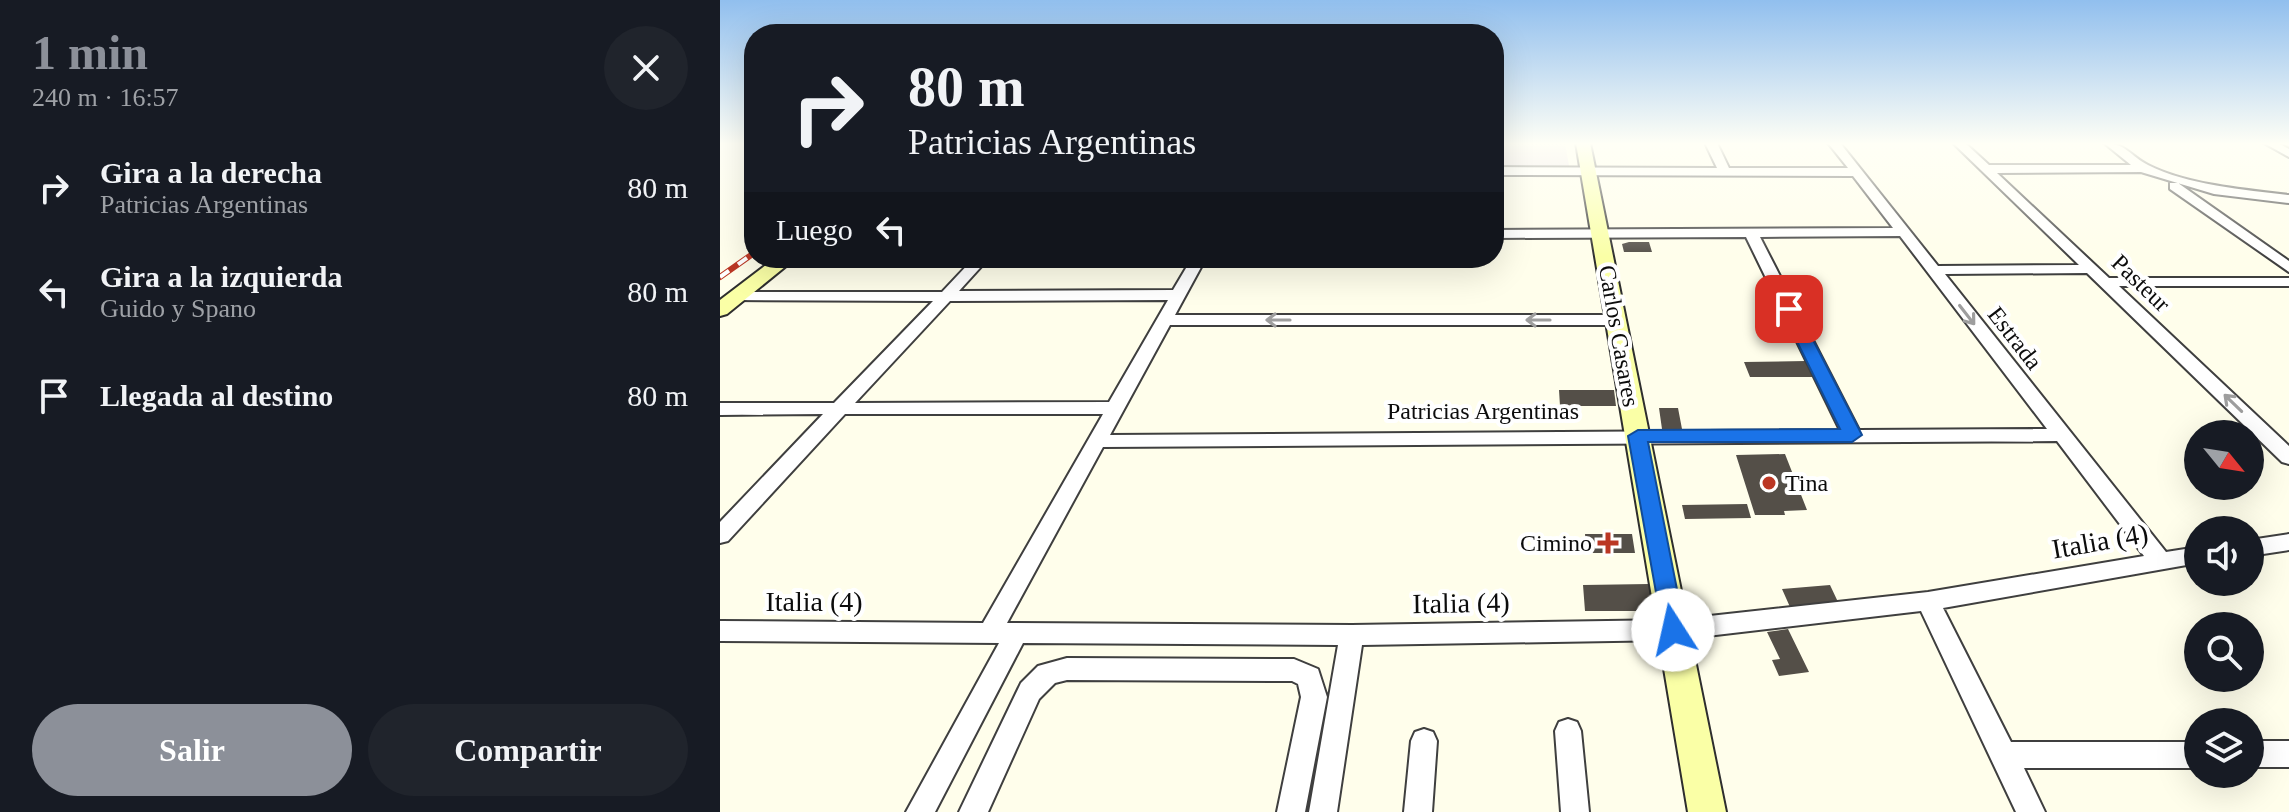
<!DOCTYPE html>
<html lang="es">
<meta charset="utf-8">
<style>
:root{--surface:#171b24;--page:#20242c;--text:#f1f3f6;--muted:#9ea1a6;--accent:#8c9099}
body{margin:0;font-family:"Times New Roman",serif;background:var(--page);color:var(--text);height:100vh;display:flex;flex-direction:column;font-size:30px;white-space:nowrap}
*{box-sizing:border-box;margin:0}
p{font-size:26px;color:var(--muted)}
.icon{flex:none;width:44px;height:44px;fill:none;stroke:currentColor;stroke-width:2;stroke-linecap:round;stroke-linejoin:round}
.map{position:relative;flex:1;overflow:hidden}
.side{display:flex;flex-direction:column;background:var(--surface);width:720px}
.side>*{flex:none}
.hud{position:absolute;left:24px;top:24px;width:760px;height:244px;border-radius:32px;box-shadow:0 8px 32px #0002;background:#171b24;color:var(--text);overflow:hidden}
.needle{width:52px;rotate:120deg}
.controls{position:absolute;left:1464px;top:420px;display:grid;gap:16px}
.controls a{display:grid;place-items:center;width:80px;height:80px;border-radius:50%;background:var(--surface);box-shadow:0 8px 32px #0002;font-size:40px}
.pin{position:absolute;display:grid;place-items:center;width:68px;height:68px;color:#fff;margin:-34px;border-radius:16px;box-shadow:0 4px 12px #0006}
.me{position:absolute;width:88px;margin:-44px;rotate:350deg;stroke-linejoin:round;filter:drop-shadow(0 0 6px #0008)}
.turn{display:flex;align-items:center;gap:28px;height:168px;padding:0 32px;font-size:36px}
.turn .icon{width:104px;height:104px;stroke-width:2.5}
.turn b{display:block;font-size:56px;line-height:68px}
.then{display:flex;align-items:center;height:76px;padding:0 32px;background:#0003;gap:16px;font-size:30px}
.round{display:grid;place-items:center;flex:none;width:84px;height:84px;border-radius:42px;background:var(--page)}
.head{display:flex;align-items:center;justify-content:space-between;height:136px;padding:0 32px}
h1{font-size:48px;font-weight:600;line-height:60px;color:var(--accent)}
.cta{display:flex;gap:16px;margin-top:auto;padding:16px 32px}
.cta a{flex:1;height:92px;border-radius:48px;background:var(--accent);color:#fff;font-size:32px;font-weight:600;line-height:92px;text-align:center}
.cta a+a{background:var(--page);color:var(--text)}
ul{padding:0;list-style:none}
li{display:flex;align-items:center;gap:24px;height:104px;padding:0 32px}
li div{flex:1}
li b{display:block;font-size:30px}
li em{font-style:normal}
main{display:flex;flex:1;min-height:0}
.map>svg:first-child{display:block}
.industrial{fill:#ebe0ea}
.building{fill:#544f48}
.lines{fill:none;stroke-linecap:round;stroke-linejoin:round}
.street-casing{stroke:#3f3f3f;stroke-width:4}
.secondary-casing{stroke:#2e2e2e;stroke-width:4}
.street{fill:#fff;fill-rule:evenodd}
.secondary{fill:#faffa6;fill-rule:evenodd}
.rail-casing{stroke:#bb3724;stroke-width:6}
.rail{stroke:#fff;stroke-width:4;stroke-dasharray:11;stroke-linecap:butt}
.oneway{stroke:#9e9e9e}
.route{fill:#1a73e8;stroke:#114b97;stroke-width:2}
.poi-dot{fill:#bb3724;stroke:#fff;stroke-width:3}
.labels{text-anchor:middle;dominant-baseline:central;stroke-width:8;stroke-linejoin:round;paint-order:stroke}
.street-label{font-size:24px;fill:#0c0c0c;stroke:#fff}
.poi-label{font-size:24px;fill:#0c0c0c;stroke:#fff;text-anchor:start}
.near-street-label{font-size:28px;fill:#0c0c0c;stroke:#fff}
</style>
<main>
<section class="side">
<div class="head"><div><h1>1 min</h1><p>240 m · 16:57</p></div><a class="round"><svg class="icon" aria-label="close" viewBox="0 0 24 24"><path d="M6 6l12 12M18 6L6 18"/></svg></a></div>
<ul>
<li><svg class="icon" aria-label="right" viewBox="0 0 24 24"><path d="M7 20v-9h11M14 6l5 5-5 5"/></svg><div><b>Gira a la derecha</b><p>Patricias Argentinas</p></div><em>80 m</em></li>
<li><svg class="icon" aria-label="left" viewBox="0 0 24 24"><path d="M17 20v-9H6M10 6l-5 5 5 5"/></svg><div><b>Gira a la izquierda</b><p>Guido y Spano</p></div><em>80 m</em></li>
<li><svg class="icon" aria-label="arrive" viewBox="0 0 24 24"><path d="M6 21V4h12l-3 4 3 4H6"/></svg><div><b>Llegada al destino</b></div><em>80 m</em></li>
</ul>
<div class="cta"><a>Salir</a><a>Compartir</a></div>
</section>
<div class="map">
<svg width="1569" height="812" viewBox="0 0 1569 812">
<rect width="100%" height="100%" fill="#fffeeb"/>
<path class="industrial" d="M774,143H845L849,166H774Z"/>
<path class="building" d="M909,242H929L932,252H904L902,244Z
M1086,361L1093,377H1030L1024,362Z
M839,390H894L896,406H840Z
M939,408H958L962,429H942Z
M1065,454L1087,510L1064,511L1065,515H1035L1016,455Z
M1027,504L1031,518L965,519L962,505Z
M865,534H912L915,553H867Z
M929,584L931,598L916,611H865L863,585Z
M1110,585L1118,602L1070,607L1062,589Z
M1068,629L1089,672L1059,676L1052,660L1060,659L1047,632Z"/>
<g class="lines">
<g class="street-casing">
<path id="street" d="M985,143H997L1009,168H1128L1108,143H1120L1218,266L1359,265L1233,143H1245L1269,165H1411L1384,143C1406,143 1410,156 1428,165C1467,185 1526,190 1569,195V203L1494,194L1421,172L1277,173L1389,278H1569V286H1399L1569,446V464L1562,462L1367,273L1225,274L1446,552L1478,547V563L1223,608L1291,742H1478V768H1304L1325,812H1296L1201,611L953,640L642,645L617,812H589L618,645L303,643L215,812H186L279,643L0,641V621L263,623L383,414H125L8,541L0,543V522L103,414L0,415V403H114L213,301L12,300V294L17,292H222L254,258H269L239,291L453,290L472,258H486L455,315H896L904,320L896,325H450L390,435L1120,430L1026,237L774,238V230L1173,228L1133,176L774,175V167L997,168ZM1180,236L1327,429L1139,430L1040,237ZM448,300L389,402L135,403L230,301ZM1337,441L1424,556L1208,592L953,620L632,625L287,623L383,447Z
M1544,143H1558L1569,149V157Z
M1450,183H1458L1569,261V272L1450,189Z
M1569,534V550L1530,556V540Z
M347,658L574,659L598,669L607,697L585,812H557L581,697L578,684L572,681L347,680L335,683L319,699L268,812H239L301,683L318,666Z
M848,719L857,722L861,731L869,812H841L835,731L839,722Z
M704,729L713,732L717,741L712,812H684L691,741L695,732Z
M1530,741H1569V767H1530Z"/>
</g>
<g class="secondary-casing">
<path id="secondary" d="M856,143H870L1006,812H968Z
M55,258H76L7,314L0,316V300Z"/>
</g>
<use href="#street" class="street"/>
<use href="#secondary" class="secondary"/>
<g class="rail-casing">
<path id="rail" d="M0,277L34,253"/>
</g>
<use href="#rail" class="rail"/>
</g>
<defs><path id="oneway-shaft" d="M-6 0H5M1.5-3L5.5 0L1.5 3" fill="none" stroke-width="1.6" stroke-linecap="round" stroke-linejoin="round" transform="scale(2)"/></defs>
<g class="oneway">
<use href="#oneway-shaft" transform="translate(1247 315) rotate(52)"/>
<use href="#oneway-shaft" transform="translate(558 320) rotate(-180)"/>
<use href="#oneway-shaft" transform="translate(818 320) rotate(-180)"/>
<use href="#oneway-shaft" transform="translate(1513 403) rotate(-136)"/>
</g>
<linearGradient id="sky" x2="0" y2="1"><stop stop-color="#91bfee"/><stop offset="0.56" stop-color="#fffff6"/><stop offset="1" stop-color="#fffff6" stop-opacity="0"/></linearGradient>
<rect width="1569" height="257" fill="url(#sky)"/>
<path class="route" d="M1069,304L1077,309L1142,435L1132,442H928L965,630L961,637L953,640L944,637L908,436L918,430L1120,429L1061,309Z"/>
<g class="poi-dot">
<circle cx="1049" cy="483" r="8"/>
<path d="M884 531h8v8h8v8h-8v8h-8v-8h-8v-8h8z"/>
</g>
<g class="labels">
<g class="street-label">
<text transform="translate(1421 283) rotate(44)">Pasteur</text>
<text transform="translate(899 336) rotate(80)">Carlos Casares</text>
<text transform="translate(1295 338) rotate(52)">Estrada</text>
<text x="763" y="411">Patricias Argentinas</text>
</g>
<g class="poi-label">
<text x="1065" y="483">Tina</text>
<text x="872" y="543" text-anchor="end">Cimino</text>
</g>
<g class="near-street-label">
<text transform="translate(1380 541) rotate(-10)">Italia (4)</text>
<text x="94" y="601">Italia (4)</text>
<text transform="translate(741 603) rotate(-1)">Italia (4)</text>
</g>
</g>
</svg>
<div class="controls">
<a><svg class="needle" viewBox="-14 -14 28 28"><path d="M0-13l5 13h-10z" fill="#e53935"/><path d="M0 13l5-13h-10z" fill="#9ea1a6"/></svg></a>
<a><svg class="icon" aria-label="sound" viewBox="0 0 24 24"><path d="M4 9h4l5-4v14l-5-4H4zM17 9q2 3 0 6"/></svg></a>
<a><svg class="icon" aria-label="search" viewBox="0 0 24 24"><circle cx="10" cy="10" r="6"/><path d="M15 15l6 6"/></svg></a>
<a><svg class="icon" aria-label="layers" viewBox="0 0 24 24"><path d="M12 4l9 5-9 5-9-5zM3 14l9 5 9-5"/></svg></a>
</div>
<div class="pin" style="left:1069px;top:309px;background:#d93025"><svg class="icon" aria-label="arrive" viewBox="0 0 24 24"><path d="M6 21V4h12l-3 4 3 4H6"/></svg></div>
<svg class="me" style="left:953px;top:630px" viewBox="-20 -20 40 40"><circle r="19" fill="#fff"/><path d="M0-13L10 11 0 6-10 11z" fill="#1a73e8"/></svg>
<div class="hud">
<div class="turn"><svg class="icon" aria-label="right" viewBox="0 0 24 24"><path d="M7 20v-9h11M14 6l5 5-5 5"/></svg><div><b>80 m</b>Patricias Argentinas</div></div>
<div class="then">Luego<svg class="icon" aria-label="left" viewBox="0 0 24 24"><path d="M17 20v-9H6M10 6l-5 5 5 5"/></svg></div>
</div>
</div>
</main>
